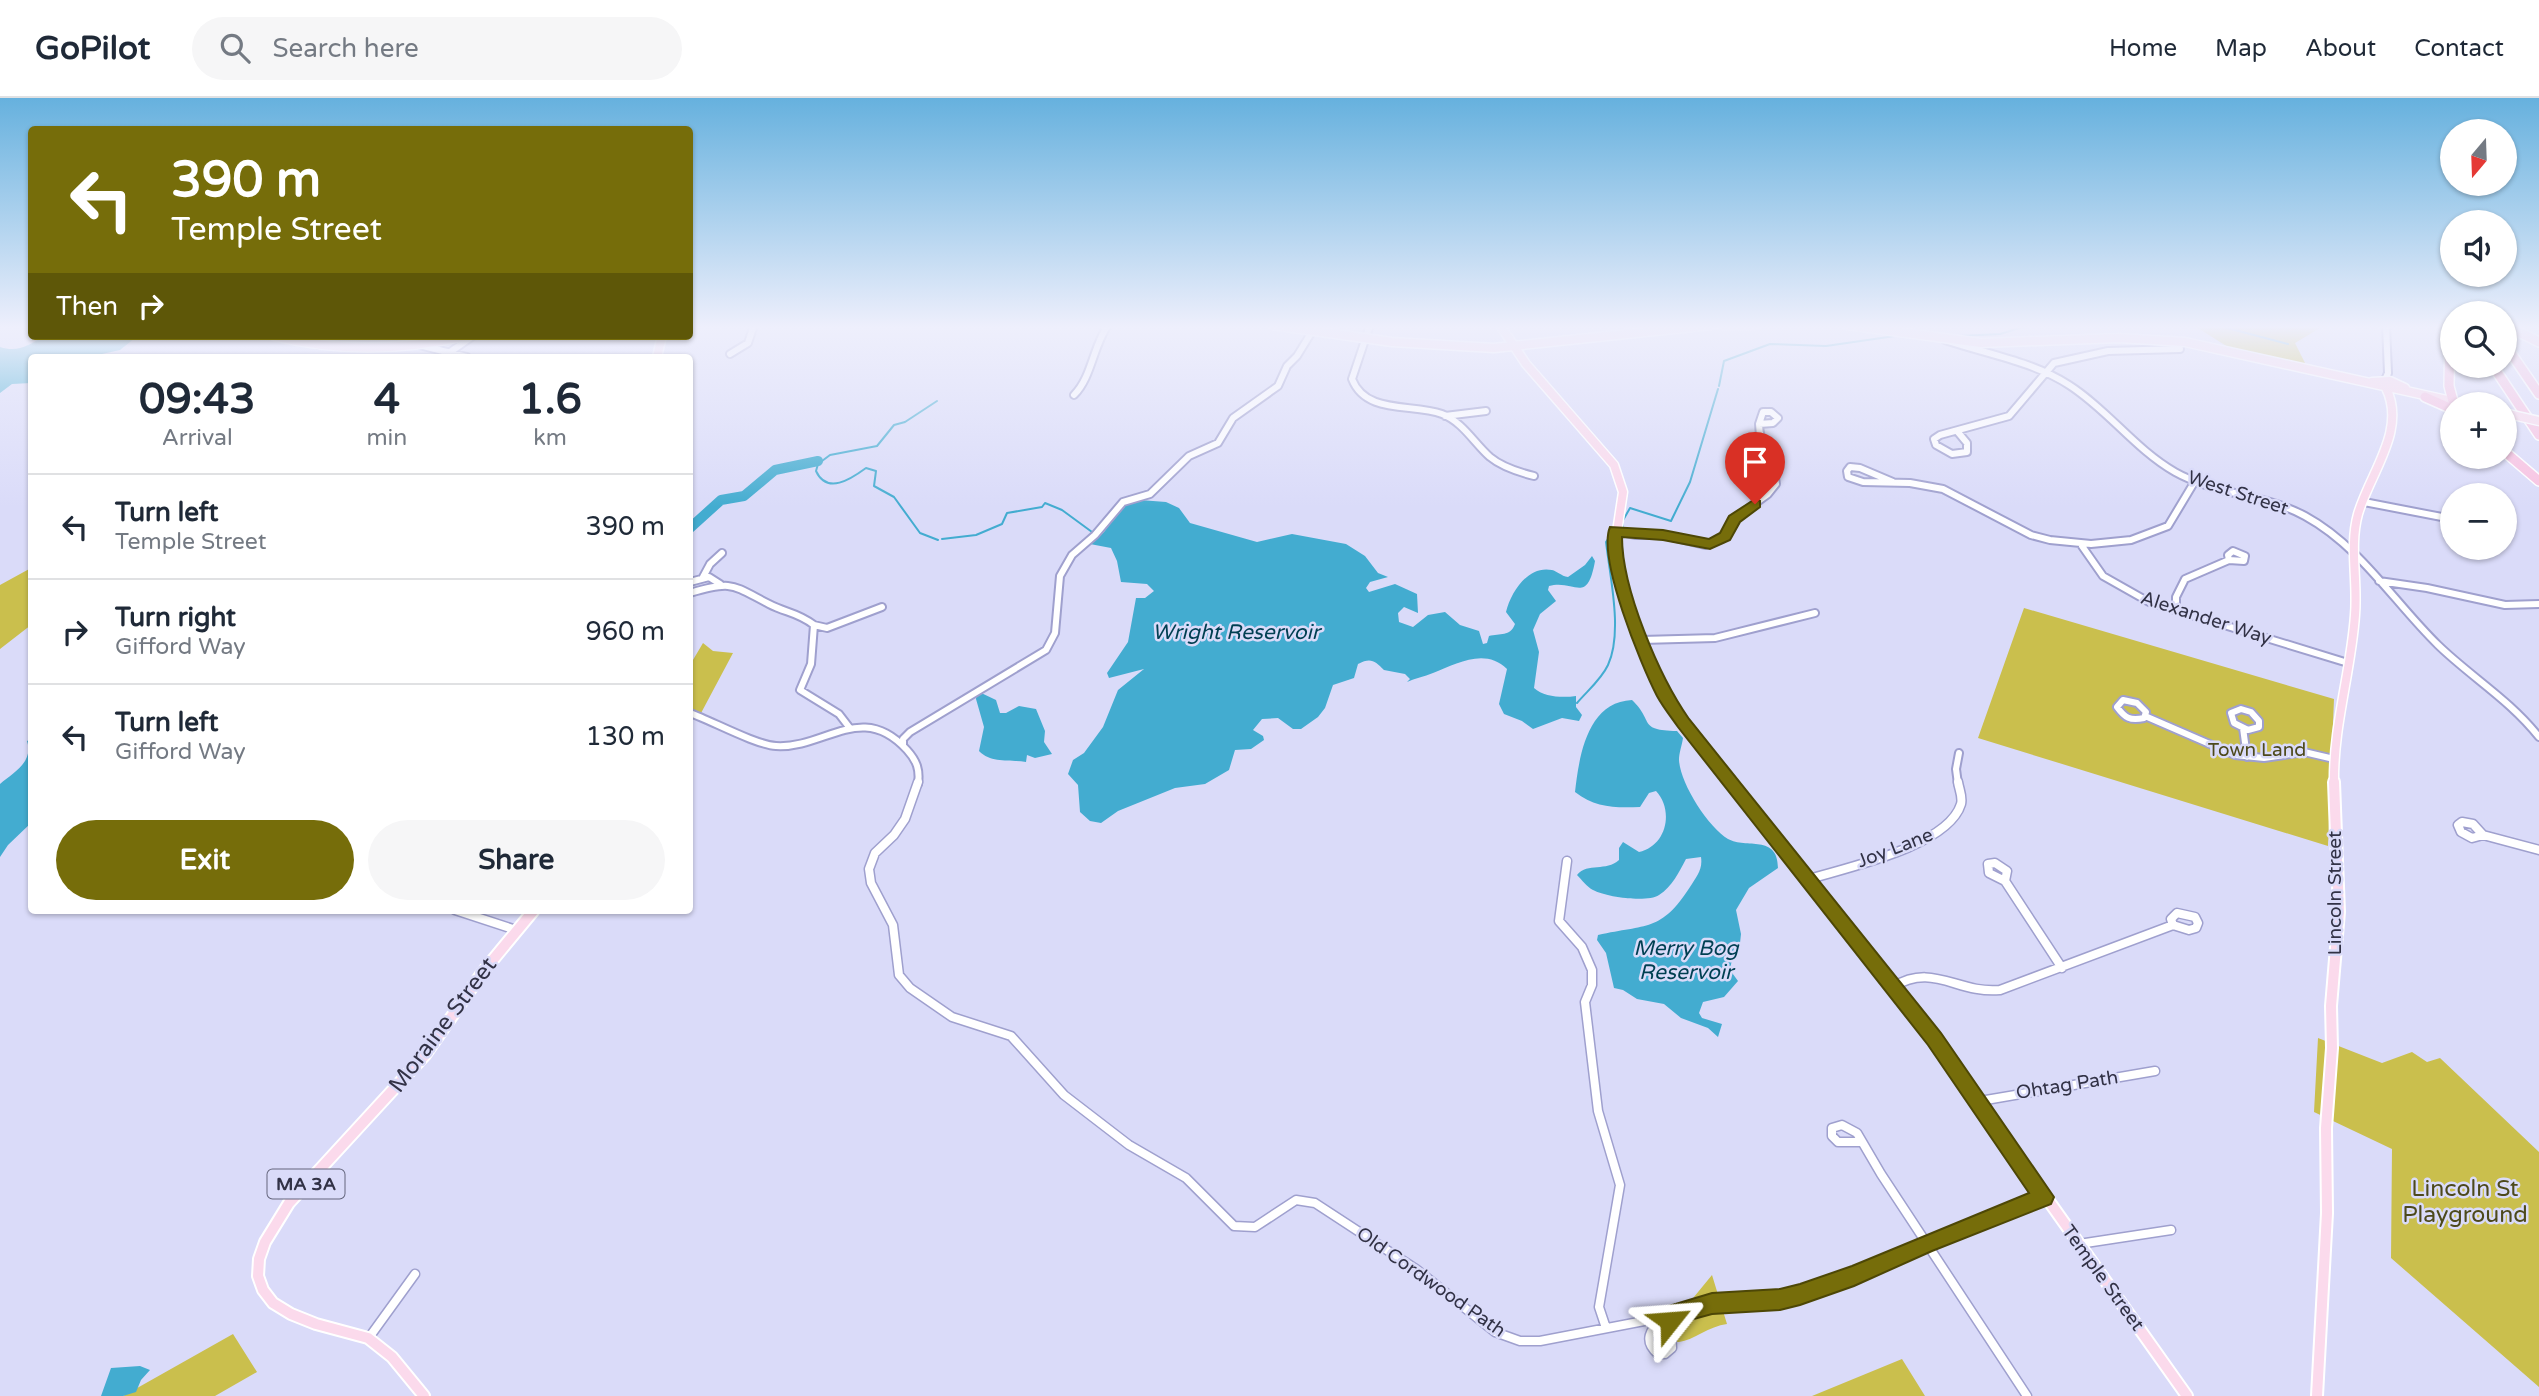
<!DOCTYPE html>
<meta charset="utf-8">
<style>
:root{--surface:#fff;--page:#f6f6f7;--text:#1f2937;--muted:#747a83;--line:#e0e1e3;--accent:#766d0a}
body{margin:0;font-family:"Varela Round",sans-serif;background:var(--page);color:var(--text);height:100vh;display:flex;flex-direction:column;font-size:26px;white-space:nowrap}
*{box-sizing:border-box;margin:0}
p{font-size:23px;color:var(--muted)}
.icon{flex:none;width:38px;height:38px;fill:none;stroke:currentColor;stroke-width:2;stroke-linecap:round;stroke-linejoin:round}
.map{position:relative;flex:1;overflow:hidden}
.drawer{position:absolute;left:28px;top:256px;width:665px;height:560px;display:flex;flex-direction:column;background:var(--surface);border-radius:7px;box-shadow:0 2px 5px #0004}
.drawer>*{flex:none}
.hud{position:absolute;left:28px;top:28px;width:665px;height:214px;border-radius:7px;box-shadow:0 2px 5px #0004;background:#766d0a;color:#fff;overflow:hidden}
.needle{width:46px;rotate:199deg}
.buttons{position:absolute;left:2440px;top:21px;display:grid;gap:14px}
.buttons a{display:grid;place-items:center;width:77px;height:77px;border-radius:50%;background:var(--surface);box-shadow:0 2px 5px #0004;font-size:35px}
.pin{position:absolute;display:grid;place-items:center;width:60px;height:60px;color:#fff;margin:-72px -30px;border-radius:50% 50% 50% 0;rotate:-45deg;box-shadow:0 0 7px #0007}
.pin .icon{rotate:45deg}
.me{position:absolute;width:77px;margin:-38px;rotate:62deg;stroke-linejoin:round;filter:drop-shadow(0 0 5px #0008)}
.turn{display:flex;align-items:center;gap:24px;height:147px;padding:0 28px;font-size:32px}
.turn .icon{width:91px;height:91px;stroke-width:2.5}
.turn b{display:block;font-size:49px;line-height:60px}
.then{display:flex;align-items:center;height:66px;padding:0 28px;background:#0003;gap:14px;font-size:26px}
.eta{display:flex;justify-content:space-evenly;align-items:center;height:119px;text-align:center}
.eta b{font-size:42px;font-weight:800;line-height:49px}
.primary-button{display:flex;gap:14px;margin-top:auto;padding:14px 28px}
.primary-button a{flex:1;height:80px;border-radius:42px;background:var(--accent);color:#fff;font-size:28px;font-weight:800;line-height:80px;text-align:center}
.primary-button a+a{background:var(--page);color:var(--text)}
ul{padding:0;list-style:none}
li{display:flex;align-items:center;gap:21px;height:105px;padding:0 28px;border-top:2px solid var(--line)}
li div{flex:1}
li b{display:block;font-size:26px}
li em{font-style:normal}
header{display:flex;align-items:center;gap:42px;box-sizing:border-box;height:98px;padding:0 35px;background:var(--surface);border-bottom:2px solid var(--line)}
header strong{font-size:33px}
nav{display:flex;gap:38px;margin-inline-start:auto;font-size:24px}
.search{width:490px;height:63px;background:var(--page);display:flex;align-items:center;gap:18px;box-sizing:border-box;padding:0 24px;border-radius:38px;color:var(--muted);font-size:26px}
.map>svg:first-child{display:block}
.green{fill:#cabf4d}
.water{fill:#43acd0}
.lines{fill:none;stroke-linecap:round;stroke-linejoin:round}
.stream{stroke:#43acd0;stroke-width:2}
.river{stroke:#43acd0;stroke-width:10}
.minor-far1-casing{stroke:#9fa0ce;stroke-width:10}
.minor-casing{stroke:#9fa0ce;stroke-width:11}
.major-far1-casing{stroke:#fff;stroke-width:11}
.major-casing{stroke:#fff;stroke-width:14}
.highway-casing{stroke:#fff;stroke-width:12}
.minor-far1{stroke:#fff;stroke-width:6}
.minor{stroke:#fff;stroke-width:8}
.major-far1{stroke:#fbdaec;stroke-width:8}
.major{stroke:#fbdaec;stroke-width:10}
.highway{stroke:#f9c1e0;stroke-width:9}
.major-bridge-casing{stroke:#fff;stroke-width:11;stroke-linecap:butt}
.major-bridge{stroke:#fbdaec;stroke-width:8}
.route{fill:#766d0a;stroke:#4d4706;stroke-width:2}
.labels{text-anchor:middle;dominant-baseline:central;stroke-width:5;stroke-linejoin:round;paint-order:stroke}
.shield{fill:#dadbf9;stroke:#64657c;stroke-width:2}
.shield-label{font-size:18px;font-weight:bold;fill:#323246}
.street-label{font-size:19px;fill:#323246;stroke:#dadbf9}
.park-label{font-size:19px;fill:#4d491b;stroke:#dadbf9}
.water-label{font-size:21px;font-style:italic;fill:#003f52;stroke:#dadbf9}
.near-street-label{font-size:23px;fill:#323246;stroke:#dadbf9}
.near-park-label{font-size:23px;fill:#4d491b;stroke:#dadbf9}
</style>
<header>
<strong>GoPilot</strong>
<div class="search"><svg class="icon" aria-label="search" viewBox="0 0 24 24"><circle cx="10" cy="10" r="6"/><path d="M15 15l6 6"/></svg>Search here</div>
<nav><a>Home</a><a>Map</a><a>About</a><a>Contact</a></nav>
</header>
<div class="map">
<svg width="2539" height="1298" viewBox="0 0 2539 1298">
<rect width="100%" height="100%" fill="#dadbf9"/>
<path class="green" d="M2193,227H2325L2295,245L2306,267L2228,249Z
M31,470V527L0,551V487Z
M2024,510L2334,601L2328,748L1978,640Z
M703,545L713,553L733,555L700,617L690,614V567Z
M2318,940L2382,965L2412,954L2427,964L2440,960L2539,1054V1289L2391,1160L2392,1051L2314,1014Z
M1712,1177L1727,1226C1709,1228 1694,1242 1679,1244C1671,1245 1665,1241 1657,1244Z
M233,1236L257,1274L215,1298H123Z
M1902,1261L1925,1298H1812Z"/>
<path class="water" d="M44,238H135V240L120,252L102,256L101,259H32L31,285L12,286L0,295V249C18,255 29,247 44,238Z
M1140,402L1166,404L1179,410L1190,425L1257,444L1292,436L1346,446L1365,458L1378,475L1388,479L1370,484L1366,490L1369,494L1395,486L1417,496L1418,515L1404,509L1398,515L1399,524L1413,529L1428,517L1445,514L1460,527L1479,533L1483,546L1487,545L1489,538C1500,535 1510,539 1515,526L1506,514C1511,494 1528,467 1552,472C1557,473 1561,478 1568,479L1585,467L1592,458L1595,463C1587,508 1575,481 1549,488L1548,492L1556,503L1540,516L1533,532L1539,554L1534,590C1544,599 1562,600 1576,598V609L1582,617L1579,623L1562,620L1533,631L1522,623L1504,616L1499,606L1507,571C1485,549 1456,566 1433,575C1424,579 1415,580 1407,584L1410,581L1405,576L1384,572C1375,563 1371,559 1358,566L1354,580L1333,587L1325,610L1318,619L1301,631H1293L1278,620L1262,621L1253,632L1263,638L1264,642L1251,651L1235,652L1229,672L1205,686L1175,690L1118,713L1101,725L1090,723L1080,714L1078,687L1068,676L1073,662L1084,655L1103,629L1118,592L1144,571L1109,580L1107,575L1128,544L1136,500H1145L1154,493L1147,486L1121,484L1117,463L1111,450L1090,446L1104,434L1124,407Z
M977,593L996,602L1000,615H1006L1019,608L1036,611L1045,633L1044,644L1052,656L1035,660L1027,657L1026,664C1009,661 992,666 979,653L984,629L976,601Z
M1632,602C1655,624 1637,632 1677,633L1683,640C1682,647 1679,655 1679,662C1680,685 1708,729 1728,741C1746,751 1778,736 1778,770L1749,790L1736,812L1741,836L1739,854L1732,861L1730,872L1738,883L1724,899L1703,904L1699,915L1702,920L1722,926L1718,939L1708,930L1681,920L1664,906L1637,901L1623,892L1614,890L1606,855L1597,842L1598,837C1647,826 1661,834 1690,789C1696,779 1703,772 1701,759L1686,761C1679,774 1672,789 1659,797C1647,805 1606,799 1593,792C1587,789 1582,782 1577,777C1588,764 1606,774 1619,762V750L1623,744L1639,754C1667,748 1674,712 1656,693L1649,695L1640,709C1616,710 1595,710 1575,694C1579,659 1587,604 1632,602Z
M31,641V725L8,747L0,759V686C14,674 34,664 27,643Z
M140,1268L150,1272L141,1282L136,1294L123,1298H101L111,1270Z"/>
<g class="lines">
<path class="stream" d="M2216,227L2288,246
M1927,234L1949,237
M1958,238L2000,236L2029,227
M1719,288L1724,263L1770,246L1826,248L1895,238
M937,303L905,324L894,327L877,348L830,357L818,366L816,373C827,397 851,381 866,370L876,373L874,388L894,399L920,435L938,442
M1623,431L1622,424L1630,410L1671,423L1690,384L1718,291
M942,441L976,437L1002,426L1007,415L1042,409L1045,405L1062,412L1092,434
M1577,605C1587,593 1601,582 1608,567C1623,535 1610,479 1606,444L1608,441"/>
<path class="river" d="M690,430L721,402L744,398L775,372L818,363"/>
<g class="minor-far1-casing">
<path id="minor-far1" d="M1370,227L1352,281C1366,317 1412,305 1442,316C1463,324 1474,345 1490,359C1502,369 1518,374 1534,378
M1945,242C1986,256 2032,263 2069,287C2108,312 2135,351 2175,374C2216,397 2265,396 2305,418C2360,448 2394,504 2438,547C2471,579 2510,602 2539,639
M318,247L327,238
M419,247L467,259
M730,256L748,245L754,227
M443,259L473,238
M2385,282L2388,275L2386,227
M1074,297C1092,279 1093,248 1108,227
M1763,314H1771L1778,320L1773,325L1759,326Z
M1445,318L1486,313
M1957,333L1967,345V354L1952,356L1936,347L1934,341L1940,337L2009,318L2054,265L2108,253L2180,251
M1893,384L1860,370L1850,369L1847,373L1848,379L1863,384L1910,385L1943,391L2031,437L2050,442L2091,446L2131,442L2168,428L2195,383
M2364,404L2447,420
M1616,433L1636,437H1663L1705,447L1722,441L1734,421L1768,396L1776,386C1774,365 1759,347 1759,326
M2082,448L2103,478L2149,504L2348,565
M2233,453L2245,458L2244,463L2229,462L2228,457Z
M703,479L710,466L722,455
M2379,483L2427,490L2505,507L2539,506
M690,484L709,479L720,486
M690,495C733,482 732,487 769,506C786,515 797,514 814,527
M2176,512V499L2185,481L2229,462
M1642,542L1715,540L1815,515
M2123,602L2137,605L2146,614L2144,620C2130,623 2125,620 2117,609Z
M2241,611L2251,614L2259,623V629L2248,632L2234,625L2231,615Z
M690,615C712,623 756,647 776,648C825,651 862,602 907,652C917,663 920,672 918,686
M2145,618L2235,657L2264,660L2304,654L2334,661
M849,629L839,616L800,592L811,566L814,527L827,530L882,509
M2243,630L2247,659
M903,647V641L910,634L1046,552L1055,535L1060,478L1072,457L1095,437L1123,404L1150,396L1189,358L1218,345L1233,320L1278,288L1287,268L1297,258L1313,232
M1958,686L1956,671L1959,655"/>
</g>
<g class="minor-casing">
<path id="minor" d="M918,684L905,721L894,737L875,755L869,771L871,785L893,827L899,877L910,890L952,919L1011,938L1064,997L1129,1047L1186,1080L1234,1128L1255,1129L1296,1102L1315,1105L1416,1171L1495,1234L1520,1243H1540L1670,1218
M2462,724L2473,726L2483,737L2472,740L2461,734L2458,727Z
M2483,737L2539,752
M1567,763L1559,823L1582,849L1592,872V887L1585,904L1598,1013L1620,1087L1599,1209L1606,1230
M1995,765L2007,773L2005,783L1989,775L1988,766Z
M1806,782C1844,770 1948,749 1961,706C1963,699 1959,691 1958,684
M2005,783L2062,870
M455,812L516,832
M2177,815L2195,819L2198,825L2196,830L2189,832L2173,827L2171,821Z
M1893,889C1933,864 1957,896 2000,892L2173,827
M1980,1003L2155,973
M1861,1044H1838L1832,1038V1030L1842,1027L1857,1035L1881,1076L2027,1298
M2079,1146L2171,1132
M1664,1221C1649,1231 1643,1243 1658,1256H1665L1672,1250L1670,1218L1712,1205L1780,1202L1800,1196L1854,1177L2044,1099
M368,1241L415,1176"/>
</g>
<g class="major-far1-casing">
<path id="major-far1" d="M1272,227L1392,244L1494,250L1712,227
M1500,227L1526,266L1614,367L1623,394L1615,447L1619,480L1655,577L1673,610L1733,686
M1721,227H1755
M1847,227L1981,245L2119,240L2185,244L2465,306
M274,238C338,254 401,253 465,238
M657,259L662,238
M2372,284L2390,283L2405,290
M2334,686C2333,628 2351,574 2355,517C2358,483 2349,448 2358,416C2370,375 2407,332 2386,290"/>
</g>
<g class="major-casing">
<path id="major" d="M1732,684L1934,941L2187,1298
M424,1298L392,1259L368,1240L316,1226L291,1216L273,1205L263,1192L258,1178L259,1161L265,1144L289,1105L425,957L482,875L534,812
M2317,1298L2327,1115L2326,1030L2332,950L2331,908L2339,814L2334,684"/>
</g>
<g class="highway-casing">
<path id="highway" d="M2450,227L2449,288L2453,303
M2505,227L2539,244
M2504,245L2539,296
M2493,268L2539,337
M2425,299L2452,311
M2504,353L2539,383"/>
</g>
<use href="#minor-far1" class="minor-far1"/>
<use href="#minor" class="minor"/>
<use href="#major-far1" class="major-far1"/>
<use href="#major" class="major"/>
<use href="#highway" class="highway"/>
<g class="major-bridge-casing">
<path id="major-bridge" d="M2504,315L2539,323"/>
</g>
<use href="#major-bridge" class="major-bridge"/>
</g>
<linearGradient id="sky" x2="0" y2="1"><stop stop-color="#66b1de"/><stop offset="0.56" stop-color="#eeeffc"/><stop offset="1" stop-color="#eeeffc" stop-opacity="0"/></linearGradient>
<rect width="2539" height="409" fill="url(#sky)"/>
<path class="route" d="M1755,401L1760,403V409L1740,424L1730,442L1710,451L1663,442L1622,439C1622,491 1659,578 1689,621L1941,935L2054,1099L2051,1106L1932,1153L1854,1188L1800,1207L1780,1212L1712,1216L1679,1225L1677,1231L1670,1234L1662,1231L1659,1223L1662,1210L1712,1195L1780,1191L1800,1186L1852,1168L2029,1095L1928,947L1678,629C1671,619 1663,609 1657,598C1641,567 1597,460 1610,429L1663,432L1709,441L1720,435L1729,418Z"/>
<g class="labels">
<rect class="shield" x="267.5" y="1071.5" width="77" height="29" rx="5"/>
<g class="shield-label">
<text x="306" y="1086">MA 3A</text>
</g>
<g class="street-label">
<text transform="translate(2238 395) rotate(18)">West Street</text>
<text transform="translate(2206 520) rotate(18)">Alexander Way</text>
<text transform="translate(1895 750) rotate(-21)">Joy Lane</text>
<text transform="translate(2335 795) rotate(-90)">Lincoln Street</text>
<text transform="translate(2067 987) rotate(-9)">Ohtag Path</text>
<text transform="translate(2103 1180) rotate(54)">Temple Street</text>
<text transform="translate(1431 1184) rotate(35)">Old Cordwood Path</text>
</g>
<g class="park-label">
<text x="2257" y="652">Town Land</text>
</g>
<g class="water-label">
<text x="1236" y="534">Wright Reservoir</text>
<text x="1686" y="850">Merry Bog<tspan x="1686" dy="24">Reservoir</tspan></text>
</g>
<g class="near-street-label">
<text transform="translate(443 927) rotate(-53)">Moraine Street</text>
</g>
<g class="near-park-label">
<text x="2465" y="1091">Lincoln St<tspan x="2465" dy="26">Playground</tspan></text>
</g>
</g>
</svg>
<div class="buttons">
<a><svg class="needle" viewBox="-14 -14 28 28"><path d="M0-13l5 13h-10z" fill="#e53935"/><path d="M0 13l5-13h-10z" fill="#747a83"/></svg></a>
<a><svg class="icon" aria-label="sound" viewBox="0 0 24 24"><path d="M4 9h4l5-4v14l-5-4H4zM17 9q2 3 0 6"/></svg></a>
<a><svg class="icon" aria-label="search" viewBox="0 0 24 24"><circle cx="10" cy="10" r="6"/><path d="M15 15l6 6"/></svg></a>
<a>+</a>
<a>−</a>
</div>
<div class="pin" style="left:1755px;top:406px;background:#d93025"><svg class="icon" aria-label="arrive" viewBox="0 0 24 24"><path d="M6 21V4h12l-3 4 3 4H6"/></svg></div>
<svg class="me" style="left:1670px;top:1223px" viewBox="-20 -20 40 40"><path d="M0-17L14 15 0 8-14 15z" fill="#766d0a" stroke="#fff" stroke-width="4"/></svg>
<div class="hud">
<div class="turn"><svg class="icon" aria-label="left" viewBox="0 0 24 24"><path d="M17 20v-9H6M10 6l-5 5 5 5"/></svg><div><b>390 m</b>Temple Street</div></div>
<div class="then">Then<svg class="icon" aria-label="right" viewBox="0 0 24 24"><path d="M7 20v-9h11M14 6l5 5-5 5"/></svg></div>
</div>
<section class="drawer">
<div class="eta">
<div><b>09:43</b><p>Arrival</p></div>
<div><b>4</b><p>min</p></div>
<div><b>1.6</b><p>km</p></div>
</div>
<ul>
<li><svg class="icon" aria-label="left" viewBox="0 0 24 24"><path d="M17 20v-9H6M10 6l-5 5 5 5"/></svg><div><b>Turn left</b><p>Temple Street</p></div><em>390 m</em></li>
<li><svg class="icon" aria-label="right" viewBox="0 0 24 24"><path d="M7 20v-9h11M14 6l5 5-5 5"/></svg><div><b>Turn right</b><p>Gifford Way</p></div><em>960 m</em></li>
<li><svg class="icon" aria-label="left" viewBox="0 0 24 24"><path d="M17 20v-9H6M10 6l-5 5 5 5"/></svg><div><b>Turn left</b><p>Gifford Way</p></div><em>130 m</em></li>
</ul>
<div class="primary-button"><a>Exit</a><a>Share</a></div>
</section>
</div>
